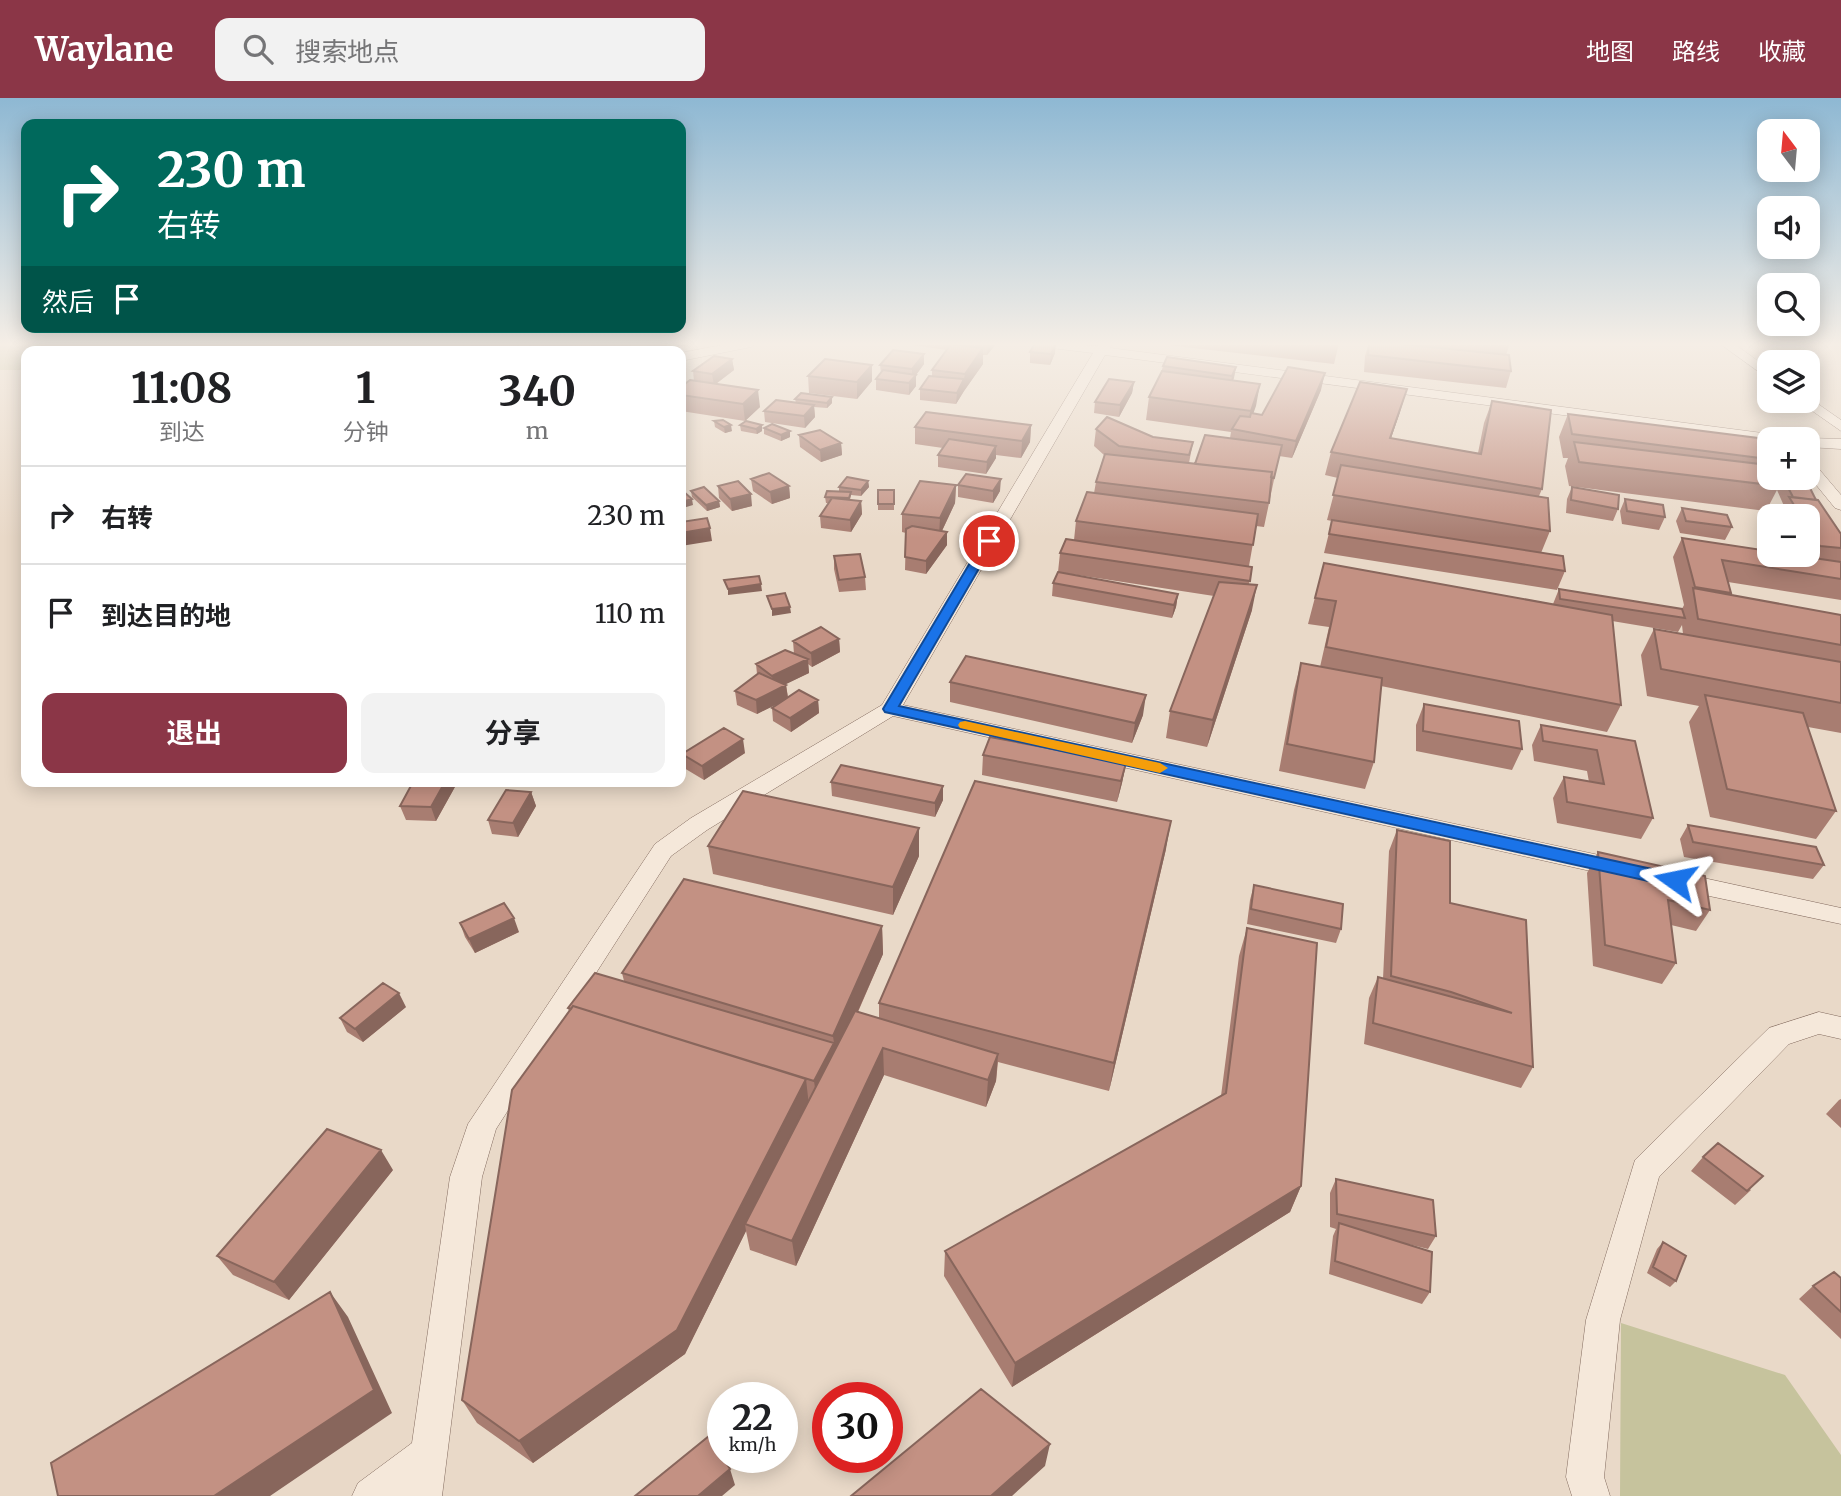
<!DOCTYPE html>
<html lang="zh">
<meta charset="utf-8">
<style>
:root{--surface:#fff;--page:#f2f2f2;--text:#202124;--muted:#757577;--line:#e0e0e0;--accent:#8b3647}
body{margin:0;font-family:Merriweather,"Noto Sans SC",serif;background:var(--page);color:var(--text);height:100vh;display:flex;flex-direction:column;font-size:26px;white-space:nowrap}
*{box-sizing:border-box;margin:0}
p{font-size:23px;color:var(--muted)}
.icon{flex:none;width:38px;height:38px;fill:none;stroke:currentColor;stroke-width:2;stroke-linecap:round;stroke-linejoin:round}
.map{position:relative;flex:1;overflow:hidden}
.sheet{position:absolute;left:21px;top:248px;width:665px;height:441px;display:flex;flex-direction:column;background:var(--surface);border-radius:14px;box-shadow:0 4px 18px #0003}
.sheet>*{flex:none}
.top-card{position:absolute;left:21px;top:21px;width:665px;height:214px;border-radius:14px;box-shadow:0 4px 18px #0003;background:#00695c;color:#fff;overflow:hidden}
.needle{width:46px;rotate:344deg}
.buttons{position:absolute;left:1757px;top:21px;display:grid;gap:14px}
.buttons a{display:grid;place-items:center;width:63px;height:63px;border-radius:14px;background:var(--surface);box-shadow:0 4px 18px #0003;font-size:35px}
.speed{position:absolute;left:707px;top:1284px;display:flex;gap:14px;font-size:35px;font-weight:700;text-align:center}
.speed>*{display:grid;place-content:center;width:91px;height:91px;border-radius:50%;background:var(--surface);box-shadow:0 4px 18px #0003;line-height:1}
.speed small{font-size:18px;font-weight:400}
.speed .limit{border:10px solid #d22;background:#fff;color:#111}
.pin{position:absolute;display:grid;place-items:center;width:60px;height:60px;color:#fff;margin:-30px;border:4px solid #fff;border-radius:50%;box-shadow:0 2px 7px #0007}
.me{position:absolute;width:77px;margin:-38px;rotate:282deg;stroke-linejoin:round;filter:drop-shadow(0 0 5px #0008)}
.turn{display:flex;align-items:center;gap:24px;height:147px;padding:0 21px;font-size:32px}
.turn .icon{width:91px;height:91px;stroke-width:2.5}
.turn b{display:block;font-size:49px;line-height:60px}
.then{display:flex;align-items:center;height:66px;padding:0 21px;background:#0003;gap:14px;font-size:26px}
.eta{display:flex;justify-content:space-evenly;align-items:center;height:119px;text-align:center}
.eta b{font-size:42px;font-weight:700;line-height:49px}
.button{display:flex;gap:14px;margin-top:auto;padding:14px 21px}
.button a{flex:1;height:80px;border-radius:14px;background:var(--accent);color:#fff;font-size:28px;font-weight:700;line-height:80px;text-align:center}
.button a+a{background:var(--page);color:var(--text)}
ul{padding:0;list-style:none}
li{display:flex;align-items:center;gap:21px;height:98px;padding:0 21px;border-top:2px solid var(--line)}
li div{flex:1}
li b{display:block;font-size:26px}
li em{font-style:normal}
header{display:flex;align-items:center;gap:42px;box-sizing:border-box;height:98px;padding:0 35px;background:var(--accent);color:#fff}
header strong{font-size:33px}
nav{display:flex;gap:38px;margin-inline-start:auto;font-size:24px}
.search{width:490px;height:63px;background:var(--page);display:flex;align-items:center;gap:18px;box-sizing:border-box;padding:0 24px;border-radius:14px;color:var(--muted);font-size:26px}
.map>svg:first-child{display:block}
.green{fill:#c6c39d}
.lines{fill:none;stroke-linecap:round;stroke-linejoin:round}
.minor-casing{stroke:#836b5f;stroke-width:1}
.minor{fill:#f5e8da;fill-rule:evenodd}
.wall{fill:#a87d71}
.shaded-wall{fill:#88665c}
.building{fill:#c39183;stroke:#88665c;stroke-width:2}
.route{fill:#1a73e8;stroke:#114b97;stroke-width:2}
.slow{fill:#f59e0b}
</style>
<header>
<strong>Waylane</strong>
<div class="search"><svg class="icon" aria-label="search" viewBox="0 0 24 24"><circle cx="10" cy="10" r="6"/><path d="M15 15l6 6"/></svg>搜索地点</div>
<nav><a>地图</a><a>路线</a><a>收藏</a></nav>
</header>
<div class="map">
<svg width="1841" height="1398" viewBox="0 0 1841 1398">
<rect width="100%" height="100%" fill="#e9d9c8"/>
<path class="green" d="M0,245H145L132,254H26V272H0Z
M1621,1225L1785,1277L1841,1357V1398H1620Z"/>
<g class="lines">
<g class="minor-casing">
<path id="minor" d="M452,245H464L462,254H449Z
M733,245H757L751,249L681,263V255Z
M1037,245L1098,248L1100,245H1112L1110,250L1785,338L1787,341H1769V344L1105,257L903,607L1622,762L1631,765L1634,771L1631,777L1622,780L893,618L707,732L671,758L496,1031L482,1079L442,1398H352L358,1385L412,1345L450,1079L468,1026L655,746L691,720L882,607L1093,255L1043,249Z
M1719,245H1733L1769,271V281Z
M1808,299L1841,322V333L1798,303H1808Z
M1808,340L1841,341V351L1808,349V341H1805Z
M1808,362L1813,364L1841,397V412L1835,410L1808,377Z
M1676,774L1841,810V826L1667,789L1664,783L1667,777Z
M1819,914L1841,919V941L1819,936L1789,946L1659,1079L1620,1222L1604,1379L1610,1398H1572L1566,1379L1586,1222L1635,1062L1769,930Z"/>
</g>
<use href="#minor" class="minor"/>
</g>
<path class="wall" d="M476,245H519L520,254H472L470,248H476Z
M896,245H997L987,257H983V266L964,293L956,306L920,302V291L932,278V272L947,252Z
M1149,245H1339L1334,266Z
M1369,245H1510L1506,257L1511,273L1506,290L1364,274L1365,258Z
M1030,254L1055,255L1050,267L1030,265Z
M924,256V266L916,277V288L909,297L876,292V281L881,275L880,267Z
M732,261L734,272L716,286L760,309L745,323L681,313V289L694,283L693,273Z
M872,267V283L857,301L809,295L808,278Z
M1163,268L1236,269L1233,283L1260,286L1253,315L1262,317L1321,292L1292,360L1279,358L1264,429L1256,428L1249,468L1252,469L1249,486L1252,512L1207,649L1166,640L1170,613L1214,498L1058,474L1060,455L1074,442L1076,423L1094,395L1096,384L1104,357L1094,348L1096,331L1193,344L1189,365L1195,366L1230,340L1231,334L1146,322L1149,299L1161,275Z
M1134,284L1132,295L1119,319L1094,315L1095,304Z
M832,299V305L827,310L814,309L815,319L805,330L765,324L764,313L796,305L795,301Z
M1492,303L1542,391L1539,398L1550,433L1541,455L1565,473L1557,492L1324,455L1332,423L1327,422L1338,380L1325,377L1331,354L1400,314L1391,340L1478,355L1484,325Z
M1568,316L1768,361L1765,367L1769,361V380H1805L1816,402L1841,436V502L1728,484L1731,495L1730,497L1841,517V635L1808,629L1836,713L1816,741L1710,719L1689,624L1699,608L1647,598L1641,557L1654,531L1683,536L1682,527L1678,534L1612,523L1621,607L1607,634L1381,588L1374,664L1365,691L1279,673L1294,592L1301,565L1320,569L1329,529L1308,526L1324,465L1553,506L1559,491L1682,511L1684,507L1673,459L1682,440L1803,458L1802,457H1808V418H1780L1784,408L1777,392L1766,413L1569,388L1565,368L1568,360H1563L1559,339Z
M714,323L732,333L725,335L715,329Z
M740,327H762V333L757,336L741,333Z
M1031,327L1030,344L1021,360L996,357V360L986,376L938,369V357L943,350L915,346V329Z
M764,330L790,339L781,343L764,336Z
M799,337L841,345L842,357L821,364L800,349Z
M751,381L789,388L790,400L772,406L753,393Z
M868,383L869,389L861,398L851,397L850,402L861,403L862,416L851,434L821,430L820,418L829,405H826L825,399L839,393V389Z
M956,387L955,405L942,433L947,447L926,476L905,472L906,435L902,434V416Z
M958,387L1000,393L993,405L958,399Z
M718,388L752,408L732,413L719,400Z
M1572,389L1618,411L1613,423L1566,415L1567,401Z
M878,392H894V412H878Z
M691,393L719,403L720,409L707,413L692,399Z
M1625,401L1665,419L1659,432L1622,426L1620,413Z
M1682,410L1732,429L1725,442L1680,435L1676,423Z
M834,458L865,479L866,492L839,494L834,471Z
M1053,485L1178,496L1176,509L1172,520L1052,498Z
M839,541L840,554L812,569L808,566L809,575L785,586L786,587L788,599L818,602L819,615L791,634L773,623L772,610L778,605L757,616L737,607L735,593L757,576L756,566L794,556L793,543Z
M950,584L1143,617L1132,645L950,604Z
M1424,606L1522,651L1512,672L1416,653V627Z
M1541,627L1635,643L1653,720L1641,741L1557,725L1553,700L1564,679L1589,684L1587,673L1534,663L1532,647Z
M745,655L704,682L684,670L682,656Z
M983,657L1126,665L1122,685L1117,704L982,677Z
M831,684L943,688V702L935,719L832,698Z
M456,687L436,723L406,722L400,708Z
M531,694L536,708L518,739L492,736L488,722Z
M1688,727L1824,767L1813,781L1684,759L1680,741Z
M919,730V758L893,817L713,776L708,748Z
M1397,732L1450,805L1533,969L1521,990L1364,946L1369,900L1378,879L1383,881L1389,753Z
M1166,751L1109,993L998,964L996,983L986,1009L884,977L796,1168L750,1152L746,1133L685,1256L533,1365L477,1325L462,1302L569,913L568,910L624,883L622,875L882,828L883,856L858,914L879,920V905Z
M1598,754L1710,812L1696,833L1671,827L1676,865L1662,886L1593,868L1587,775Z
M1254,787L1341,831L1336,845L1247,826L1250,802Z
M460,825L519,834L475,855L465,839Z
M1247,830L1301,1088L1290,1114L1012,1289L944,1178L945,1153L1221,998L1239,858Z
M406,909L363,944L347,934L340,920Z
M1841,1001V1030L1826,1016L1839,1002Z
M1703,1059L1751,1092L1735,1107L1691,1073Z
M393,1072L289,1202L233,1177L217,1158Z
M1336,1081L1436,1138L1428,1151L1408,1146L1430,1194L1422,1206L1329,1176L1333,1138L1336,1131L1330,1129V1095Z
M1663,1144L1676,1183L1670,1189L1647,1175L1657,1151Z
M1841,1180V1241L1799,1201L1813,1188Z"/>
<path class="shaded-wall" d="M572,245L573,254H531L530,250Z
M593,245L594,254H576V251Z
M593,245H631L632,254H595Z
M647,245H694L695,247L648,251Z
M988,245H997L987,257Z
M1056,245L1055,255L1050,267L1051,256Z
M983,250V266L964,293L956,306L957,295L964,281L965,276Z
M924,256V266L916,277V288L909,297V285L912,281V271Z
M732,261L734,272L714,287L712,276Z
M872,267V283L857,301V284Z
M1236,269L1234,280L1230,289L1232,278Z
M1325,275L1321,292L1292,360L1296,343Z
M1134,284L1132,295L1119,319L1120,307Z
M1260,286L1256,308L1246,336L1251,313Z
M1407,291L1400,314L1383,363L1390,340Z
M758,292L760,309L745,323L743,306Z
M832,299V305L827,310V305Z
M814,307L815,319L805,330L804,318Z
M731,327L732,333L725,335L724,329Z
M762,327V333L757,336L756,331Z
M1031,327L1030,344L1021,360L1022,343Z
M790,333V339L781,343V337Z
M841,345L842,357L821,364L820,352Z
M996,348V360L986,376L987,364Z
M1001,381L1000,393L993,405V393Z
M868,383L869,389L861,398V392Z
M956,387L955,405L939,439L940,420Z
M789,388L790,400L772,406L770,394Z
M751,396L752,408L732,413L730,401Z
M692,401L693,407L683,410L682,404Z
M719,403L720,409L707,413L706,407Z
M861,403L862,416L851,434L850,422Z
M710,430L712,443L681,448V435Z
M947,434V447L926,476V463Z
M761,486L762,493L728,497V491Z
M1257,487L1252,512L1207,649L1213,622Z
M1178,496L1176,509L1172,520L1174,507Z
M790,509L791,515L772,518V511Z
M839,541L840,554L812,569L811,555Z
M808,561L809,575L774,592L772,578Z
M786,587L788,601L757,616L756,602Z
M1146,597L1143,617L1132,645L1135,625Z
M818,602L819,615L791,634L790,620Z
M743,641L745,655L704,682L702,668Z
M1126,665L1122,685L1117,704L1121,683Z
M445,684H455L456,687L436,723L431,709Z
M943,688V702L935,719V705Z
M531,694L536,708L518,739L513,725Z
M1171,723L1166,751L1109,993L1114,965Z
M919,730V758L893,817V789Z
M514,820L519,834L475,855L469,841Z
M882,828L883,856L835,965L817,1004L814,983L834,945L833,938Z
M399,895L406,909L363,944L355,931Z
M883,950L884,977L796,1168L792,1143Z
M998,956L996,983L986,1009L988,982Z
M806,981L809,1008L745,1126L746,1133L685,1256L533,1365L519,1343Z
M381,1052L393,1072L289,1202L274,1184Z
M1301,1088L1290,1114L1012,1289L1015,1265Z
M330,1194L348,1219L392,1315L270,1398H214Z
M1050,1346L1045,1368L1012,1398H991Z
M730,1371L735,1387L722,1398H698Z"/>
<path class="building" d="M476,245H505L476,248Z
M506,245H518V254H494L470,248Z
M530,245H572V246L530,250Z
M575,245H592L593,249L576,251Z
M1035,245H1056L1051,256L1030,254Z
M1369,245H1391L1509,257L1511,273L1368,257Z
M951,246L983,250L965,276L932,272Z
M572,248V254H545V250Z
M893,252L924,256L912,271L880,267Z
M714,258L732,261L712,276L693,273Z
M1167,259L1236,269L1232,278L1163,268Z
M825,261L872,267L857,284L808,278Z
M1288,269L1325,275L1296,343L1232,331L1240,318L1250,319L1251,315L1262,317Z
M883,272L916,277L909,285L876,281Z
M1162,273L1260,286L1251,313L1149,299Z
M929,278L964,281L957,295L920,291Z
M1109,281L1134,284L1120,307L1095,304Z
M690,282L758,292L743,306L681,297V289Z
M1360,284L1407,291L1390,340L1481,356L1492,303L1551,312L1542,391L1331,354Z
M801,295L832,299L827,305L795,301Z
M776,302L814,307L804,318L764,313Z
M926,314L1031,327L1022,343L915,329Z
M1568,316L1758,340L1768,361L1572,336Z
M1107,319L1153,339L1193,344L1189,357L1119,348L1096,331Z
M723,322L731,327L724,329L714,323Z
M746,323L762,327L756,331L740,327Z
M772,326L790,333L781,337L764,330Z
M820,332L841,345L820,352L799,337Z
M1205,337L1282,347L1274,380L1271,379L1272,374L1195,366Z
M949,341L996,348L987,364L938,357Z
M1574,344L1768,367L1769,370V380H1774L1779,388L1579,364Z
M1105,356L1272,374L1269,405L1096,384Z
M1341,367L1548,400L1550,433L1333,397Z
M769,375L789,388L770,394L751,381Z
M966,376L1001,381L993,393L958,387Z
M847,379L868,383L861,392L839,389Z
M1783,380H1805L1816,402L1793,399Z
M738,383L751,396L730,401L718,388Z
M920,383L956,387L940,420L902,416Z
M704,389L719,403L706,407L691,393Z
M1572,389L1619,397L1618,411L1571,402Z
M878,392H894V406H878Z
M827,393L851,394L849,400L825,399Z
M684,394L692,401L682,404L681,395Z
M1087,394L1258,416L1253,447L1076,423Z
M1789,399L1818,402L1841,436V450L1820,448L1808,429V418H1801Z
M832,400L861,403L850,422L820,418Z
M1625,401L1663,407L1665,419L1627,413Z
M1682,410L1727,417L1732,429L1686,423Z
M707,420L710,430L681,435V424Z
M1332,422L1563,458L1565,473L1329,436Z
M912,428L947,434L926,463L905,459L906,431Z
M1682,440L1769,453V457H1793L1841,464V481L1722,462L1731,495L1695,489Z
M1066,441L1252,469L1250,483L1060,455Z
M860,456L865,479L839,482L834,458Z
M1324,465L1612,517L1621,607L1326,549L1336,503L1315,500Z
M1058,474L1178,496L1174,507L1053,485Z
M759,478L761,486L728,491L724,482Z
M1219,484L1257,487L1213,622L1170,613Z
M1693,490L1841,517V547L1698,521Z
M1559,491L1682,511L1685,520L1560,501Z
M785,495L790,509L772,511L767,498Z
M821,529L839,541L811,555L793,543Z
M1654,531L1841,564V605L1661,571Z
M785,552L808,561L772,578L756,566Z
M966,558L1146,597L1135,625L950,584Z
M1301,565L1382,580L1374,664L1287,646Z
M759,575L786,587L756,602L735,593Z
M799,592L818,602L790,620L772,610Z
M1705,597L1803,615L1836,713L1727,691Z
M1424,606L1519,623L1522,651L1423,633Z
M1541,627L1635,643L1653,720L1567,704L1564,679L1604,686L1597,652L1543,643Z
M724,630L743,641L702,668L682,656Z
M990,639L1126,665L1121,683L983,657Z
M841,667L943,688L935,705L831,684Z
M975,683L1171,723L1114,965L879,905Z
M413,684H445L431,709L400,708Z
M506,692L531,694L513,725L488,722Z
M743,693L919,730L893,789L708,748Z
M1688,727L1816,749L1824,767L1693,744Z
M1397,732L1450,743V805L1526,822L1533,969L1373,925L1378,879L1512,915L1451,894L1391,878Z
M1598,754L1705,778L1710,812L1668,802L1676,865L1605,847Z
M684,781L882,828L833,938L622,875Z
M1254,787L1343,806L1341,831L1251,811Z
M504,805L514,820L469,841L460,825Z
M1247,830L1317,845L1301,1088L1015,1265L945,1153L1226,995Z
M595,875L834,945L814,983L573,908L571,911L568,910Z
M383,885L399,895L355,931L340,920Z
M573,908L806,981L677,1232L519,1343L462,1302L512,992Z
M855,913L998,956L988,982L883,950L792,1143L745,1126Z
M327,1031L381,1052L274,1184L217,1158Z
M1718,1045L1763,1078L1747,1093L1703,1059Z
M1336,1081L1433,1102L1436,1138L1337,1116Z
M1339,1125L1432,1154L1430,1194L1335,1163Z
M1663,1144L1686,1158L1676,1183L1653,1169Z
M1834,1174L1841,1180V1214L1813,1188Z
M330,1194L374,1292L214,1398H58L51,1365Z
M981,1291L1050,1346L991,1398H851Z
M709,1338L730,1371L698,1398H635Z"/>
<linearGradient id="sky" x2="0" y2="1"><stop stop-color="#8eb8d3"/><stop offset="0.56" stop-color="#f5eee6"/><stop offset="1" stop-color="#f5eee6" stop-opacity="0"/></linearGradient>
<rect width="1841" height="440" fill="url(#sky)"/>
<path class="route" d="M989,440L995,443L899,608L1675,776L1683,782L1675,789L885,614L883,611L983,443Z"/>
<path class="slow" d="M965,623L1160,665L1168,670L1160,675L960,630L958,627L960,624Z"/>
</svg>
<div class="buttons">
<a><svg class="needle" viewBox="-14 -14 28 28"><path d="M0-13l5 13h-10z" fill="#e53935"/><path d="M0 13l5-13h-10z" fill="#757577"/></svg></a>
<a><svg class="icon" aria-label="sound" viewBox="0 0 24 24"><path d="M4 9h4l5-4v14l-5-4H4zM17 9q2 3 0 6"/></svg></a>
<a><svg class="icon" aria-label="search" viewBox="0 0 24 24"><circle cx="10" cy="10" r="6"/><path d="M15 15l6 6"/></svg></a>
<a><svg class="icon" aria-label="layers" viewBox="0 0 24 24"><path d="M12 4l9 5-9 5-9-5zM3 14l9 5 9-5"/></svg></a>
<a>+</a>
<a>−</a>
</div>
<div class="speed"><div>22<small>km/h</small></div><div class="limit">30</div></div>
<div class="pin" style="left:989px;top:443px;background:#d93025"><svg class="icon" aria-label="arrive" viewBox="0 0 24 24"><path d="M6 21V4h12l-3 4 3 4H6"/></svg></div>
<svg class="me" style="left:1675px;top:782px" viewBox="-20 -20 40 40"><path d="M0-17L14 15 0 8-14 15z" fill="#1a73e8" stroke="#fff" stroke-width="4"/></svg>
<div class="top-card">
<div class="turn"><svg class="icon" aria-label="right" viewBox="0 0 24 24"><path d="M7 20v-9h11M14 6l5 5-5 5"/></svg><div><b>230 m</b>右转</div></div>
<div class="then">然后<svg class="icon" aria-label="arrive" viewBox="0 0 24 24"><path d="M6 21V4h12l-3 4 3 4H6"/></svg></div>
</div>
<section class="sheet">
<div class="eta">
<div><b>11:08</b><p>到达</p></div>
<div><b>1</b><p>分钟</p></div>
<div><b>340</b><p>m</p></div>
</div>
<ul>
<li><svg class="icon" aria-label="right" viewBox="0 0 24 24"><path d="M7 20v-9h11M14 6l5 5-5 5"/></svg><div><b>右转</b></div><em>230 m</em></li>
<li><svg class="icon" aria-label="arrive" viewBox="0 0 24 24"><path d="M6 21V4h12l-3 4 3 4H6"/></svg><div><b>到达目的地</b></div><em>110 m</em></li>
</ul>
<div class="button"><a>退出</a><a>分享</a></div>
</section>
</div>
